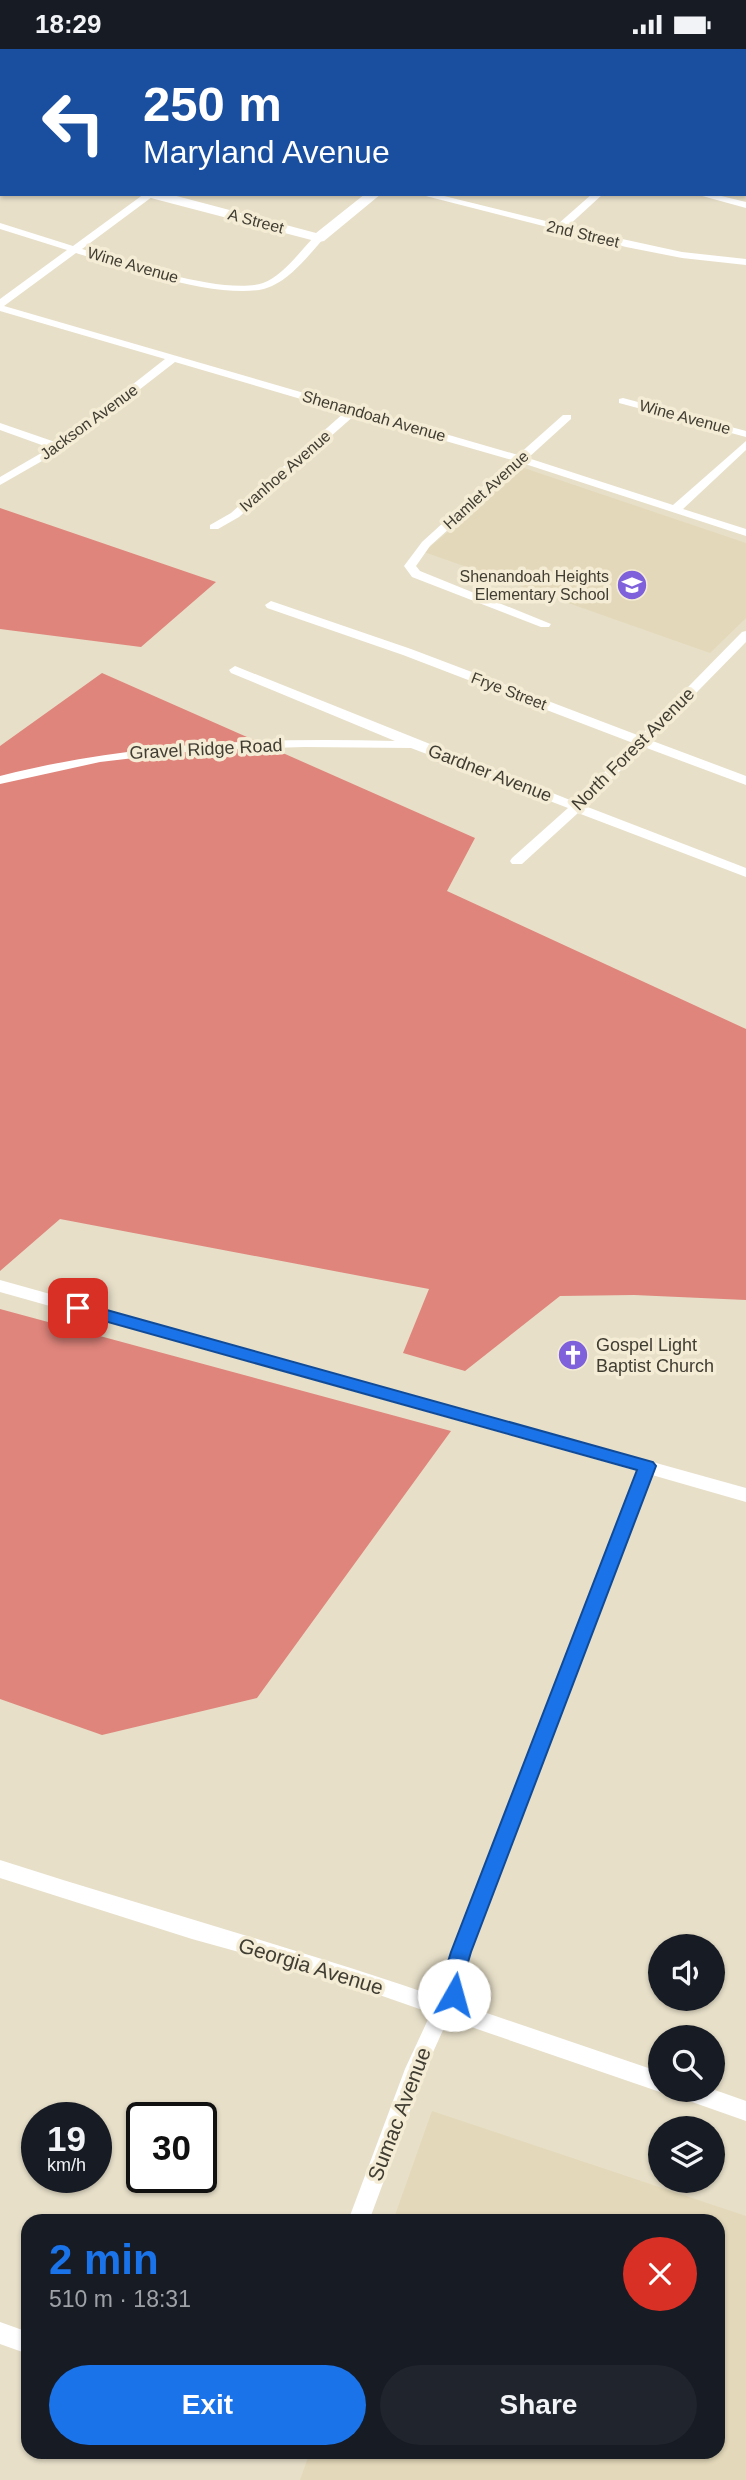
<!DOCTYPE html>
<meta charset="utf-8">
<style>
:root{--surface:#171b24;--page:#20242c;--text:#f1f3f6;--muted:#9ea1a6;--accent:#1a73e8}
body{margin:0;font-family:Arial,sans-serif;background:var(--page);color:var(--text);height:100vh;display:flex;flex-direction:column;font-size:26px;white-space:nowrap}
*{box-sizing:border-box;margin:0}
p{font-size:23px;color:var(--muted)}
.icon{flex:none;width:38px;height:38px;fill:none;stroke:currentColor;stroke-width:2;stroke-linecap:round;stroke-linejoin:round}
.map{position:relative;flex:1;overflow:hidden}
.panel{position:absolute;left:21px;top:2165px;width:704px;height:245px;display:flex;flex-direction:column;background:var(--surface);border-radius:21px;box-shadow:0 2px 5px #0004}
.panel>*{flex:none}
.banner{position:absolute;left:0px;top:0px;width:747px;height:147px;box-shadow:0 2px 5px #0004;background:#1a4fa0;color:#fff;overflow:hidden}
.tools{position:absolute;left:648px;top:1885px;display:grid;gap:14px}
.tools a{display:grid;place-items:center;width:77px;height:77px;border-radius:50%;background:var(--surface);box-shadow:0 2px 5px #0004;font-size:35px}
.speed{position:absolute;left:21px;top:2053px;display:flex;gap:14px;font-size:35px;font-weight:700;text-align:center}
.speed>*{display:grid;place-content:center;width:91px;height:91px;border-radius:50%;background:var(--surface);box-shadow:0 2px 5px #0004;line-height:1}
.speed small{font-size:18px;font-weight:400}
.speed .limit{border:4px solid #111;border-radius:10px;background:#fff;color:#111}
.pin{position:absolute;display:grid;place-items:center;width:60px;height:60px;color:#fff;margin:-30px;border-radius:14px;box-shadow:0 4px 10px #0006}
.me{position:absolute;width:77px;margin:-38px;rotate:7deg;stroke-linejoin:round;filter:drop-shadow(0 0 5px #0008)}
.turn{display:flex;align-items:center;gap:24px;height:147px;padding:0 28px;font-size:32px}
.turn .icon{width:91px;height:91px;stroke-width:2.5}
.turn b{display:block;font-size:49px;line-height:60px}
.round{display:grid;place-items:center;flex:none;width:74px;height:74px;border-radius:37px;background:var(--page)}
.head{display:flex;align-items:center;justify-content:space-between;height:119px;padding:0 28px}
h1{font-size:42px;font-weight:700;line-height:52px;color:var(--accent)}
.action{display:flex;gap:14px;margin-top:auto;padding:14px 28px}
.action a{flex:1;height:80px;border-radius:42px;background:var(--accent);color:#fff;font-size:28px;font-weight:700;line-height:80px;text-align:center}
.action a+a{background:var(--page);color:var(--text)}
.status{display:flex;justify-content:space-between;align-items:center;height:49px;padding:0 35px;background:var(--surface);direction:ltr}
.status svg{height:19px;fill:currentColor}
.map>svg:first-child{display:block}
.built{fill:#e3d8b9}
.forest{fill:#df857c}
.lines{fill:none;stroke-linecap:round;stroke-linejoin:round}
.street{fill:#fff;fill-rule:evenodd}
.secondary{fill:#fff;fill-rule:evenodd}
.route{fill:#1a73e8;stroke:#114b97;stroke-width:2}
.labels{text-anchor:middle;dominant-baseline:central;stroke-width:7;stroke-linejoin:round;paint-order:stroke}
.far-street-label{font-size:16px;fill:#403d33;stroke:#f5ecd5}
.far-poi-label{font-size:16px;fill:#403d33;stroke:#f5ecd5;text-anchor:end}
.street-label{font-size:18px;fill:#403d33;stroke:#f5ecd5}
.poi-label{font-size:18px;fill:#403d33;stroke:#f5ecd5;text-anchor:start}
.near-street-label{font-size:21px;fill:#403d33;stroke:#f5ecd5}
</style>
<div class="status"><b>18:29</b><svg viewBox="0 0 49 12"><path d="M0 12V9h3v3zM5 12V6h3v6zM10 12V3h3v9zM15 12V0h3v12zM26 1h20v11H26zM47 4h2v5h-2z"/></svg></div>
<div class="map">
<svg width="746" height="2431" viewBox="0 0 746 2431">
<rect width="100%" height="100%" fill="#e7dfc8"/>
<path class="built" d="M524,419L746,494V569L710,604L424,503Z
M432,2062L746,2167V2431H300L310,2403H718V2172H393Z"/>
<path class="forest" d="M0,459L216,533L141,598L0,580Z
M102,624L475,789L447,842L746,980V1251L634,1246L560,1247L465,1322L403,1304L429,1240L60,1170L0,1222V697Z
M0,1260L451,1382L257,1649L102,1686L0,1650Z"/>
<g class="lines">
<path class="street" d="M97,0H110L111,2H98Z
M144,0H154L143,2Z
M362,0H376L377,2H363Z
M628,0H642L643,2H629Z
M144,145H156L82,200C123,212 223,247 263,234C283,227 301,201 315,187L324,189C310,205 292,228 272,237C233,256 118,217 76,204L4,257L518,406L563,366H571V370L528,409L673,456L746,392V401L683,460L746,480V487L522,414L430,497L416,517L420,522L551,575L549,578H541L412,528L404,517L422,493L512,411L355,366L239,468L218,480H210V476L231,464L345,363L175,313L63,400L0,436V428L50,399L0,381V374L58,394L165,310L0,262V250L67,201L0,180V174L73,197Z
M418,145H436L558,175L592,145H603L567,178L682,203L746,210V216L682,209L626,198Z
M695,145H713L746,153V159Z
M623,349L746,382V388L619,354V350Z
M271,552L411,600L640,687L742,583L746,582V593L650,691L746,727V736L644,698L585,757L746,819V828L578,764L522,815H512L510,812L512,809L568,759L411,699L304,698L202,701L100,713L0,735V727C131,694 261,688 395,692L231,624L229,621L235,617L575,753L633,694L403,606L267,559L265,556Z
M0,1231L746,1439V1453L652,1426L471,1903C464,1927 458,1942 478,1961L660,2023V2040H665L660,2043L448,1970L425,2021L369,2172H348L405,2020L431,1964L325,1927L192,1890L0,1829V1811C149,1859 299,1900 447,1951L444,1930L451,1903L637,1422L0,1243Z
M672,2040H712L746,2052V2072L675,2047Z
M0,2273L28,2283V2305L0,2295Z"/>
<path class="secondary" d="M549,0H562L548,2Z
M0,104H2V112H0Z
M145,145H169L316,184L365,145H381L324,192L319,193L147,148Z"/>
</g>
<path class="route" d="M78,1253L653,1413L656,1417L471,1903L463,1930L464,1946L461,1952L454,1955L447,1952C439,1935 446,1920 451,1903L637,1421L72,1263L70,1259Z"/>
<defs>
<g id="school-disc" transform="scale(1.575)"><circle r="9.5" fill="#7e61db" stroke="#f5ecd5"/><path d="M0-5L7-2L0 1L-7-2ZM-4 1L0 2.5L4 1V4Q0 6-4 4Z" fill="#fff"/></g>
<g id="church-disc" transform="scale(1.575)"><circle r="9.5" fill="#7e61db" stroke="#f5ecd5"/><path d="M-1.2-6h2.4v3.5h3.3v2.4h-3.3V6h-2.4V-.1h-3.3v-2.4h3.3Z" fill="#fff"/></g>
</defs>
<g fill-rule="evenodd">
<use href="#school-disc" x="632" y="536"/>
<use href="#church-disc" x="573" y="1306"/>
</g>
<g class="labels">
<g class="far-street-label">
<text transform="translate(256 172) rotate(15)">A Street</text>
<text transform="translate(583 185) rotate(13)">2nd Street</text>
<text transform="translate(133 216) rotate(16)">Wine Avenue</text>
<text transform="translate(374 367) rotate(16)">Shenandoah Avenue</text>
<text transform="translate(685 368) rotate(15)">Wine Avenue</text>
<text transform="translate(89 373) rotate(-36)">Jackson Avenue</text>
<text transform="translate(285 422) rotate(-41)">Ivanhoe Avenue</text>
<text transform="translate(486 441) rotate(-42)">Hamlet Avenue</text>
<text transform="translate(509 642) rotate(21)">Frye Street</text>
</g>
<g class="far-poi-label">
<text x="609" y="527">Shenandoah Heights<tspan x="609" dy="18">Elementary School</tspan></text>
</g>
<g class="street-label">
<text transform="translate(206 700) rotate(-3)">Gravel Ridge Road</text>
<text transform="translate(633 700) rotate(-45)">North Forest Avenue</text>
<text transform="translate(490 724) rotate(21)">Gardner Avenue</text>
</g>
<g class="poi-label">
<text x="596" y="1296">Gospel Light<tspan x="596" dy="21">Baptist Church</tspan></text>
</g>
<g class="near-street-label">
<text transform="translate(311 1917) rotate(17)">Georgia Avenue</text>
<text transform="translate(399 2065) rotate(-69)">Sumac Avenue</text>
</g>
</g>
</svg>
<div class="tools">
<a><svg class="icon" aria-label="sound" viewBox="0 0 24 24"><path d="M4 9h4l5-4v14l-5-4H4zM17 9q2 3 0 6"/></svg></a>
<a><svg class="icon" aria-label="search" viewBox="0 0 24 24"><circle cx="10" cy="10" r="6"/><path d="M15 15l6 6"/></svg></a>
<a><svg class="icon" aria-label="layers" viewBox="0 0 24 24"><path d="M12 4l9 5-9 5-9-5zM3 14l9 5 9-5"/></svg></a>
</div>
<div class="speed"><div>19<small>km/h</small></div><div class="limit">30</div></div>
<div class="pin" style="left:78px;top:1259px;background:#d93025"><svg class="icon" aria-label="arrive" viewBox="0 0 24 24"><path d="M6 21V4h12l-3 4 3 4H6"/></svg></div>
<svg class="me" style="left:454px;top:1946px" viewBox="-20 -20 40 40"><circle r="19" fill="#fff"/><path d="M0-13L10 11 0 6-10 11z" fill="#1a73e8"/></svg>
<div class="banner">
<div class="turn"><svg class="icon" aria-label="left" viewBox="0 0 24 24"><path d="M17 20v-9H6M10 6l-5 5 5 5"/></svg><div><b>250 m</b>Maryland Avenue</div></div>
</div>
<section class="panel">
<div class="head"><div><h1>2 min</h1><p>510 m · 18:31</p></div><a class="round" style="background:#d93025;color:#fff"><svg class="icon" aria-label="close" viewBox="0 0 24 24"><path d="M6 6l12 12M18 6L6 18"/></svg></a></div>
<div class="action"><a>Exit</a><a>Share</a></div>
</section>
</div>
